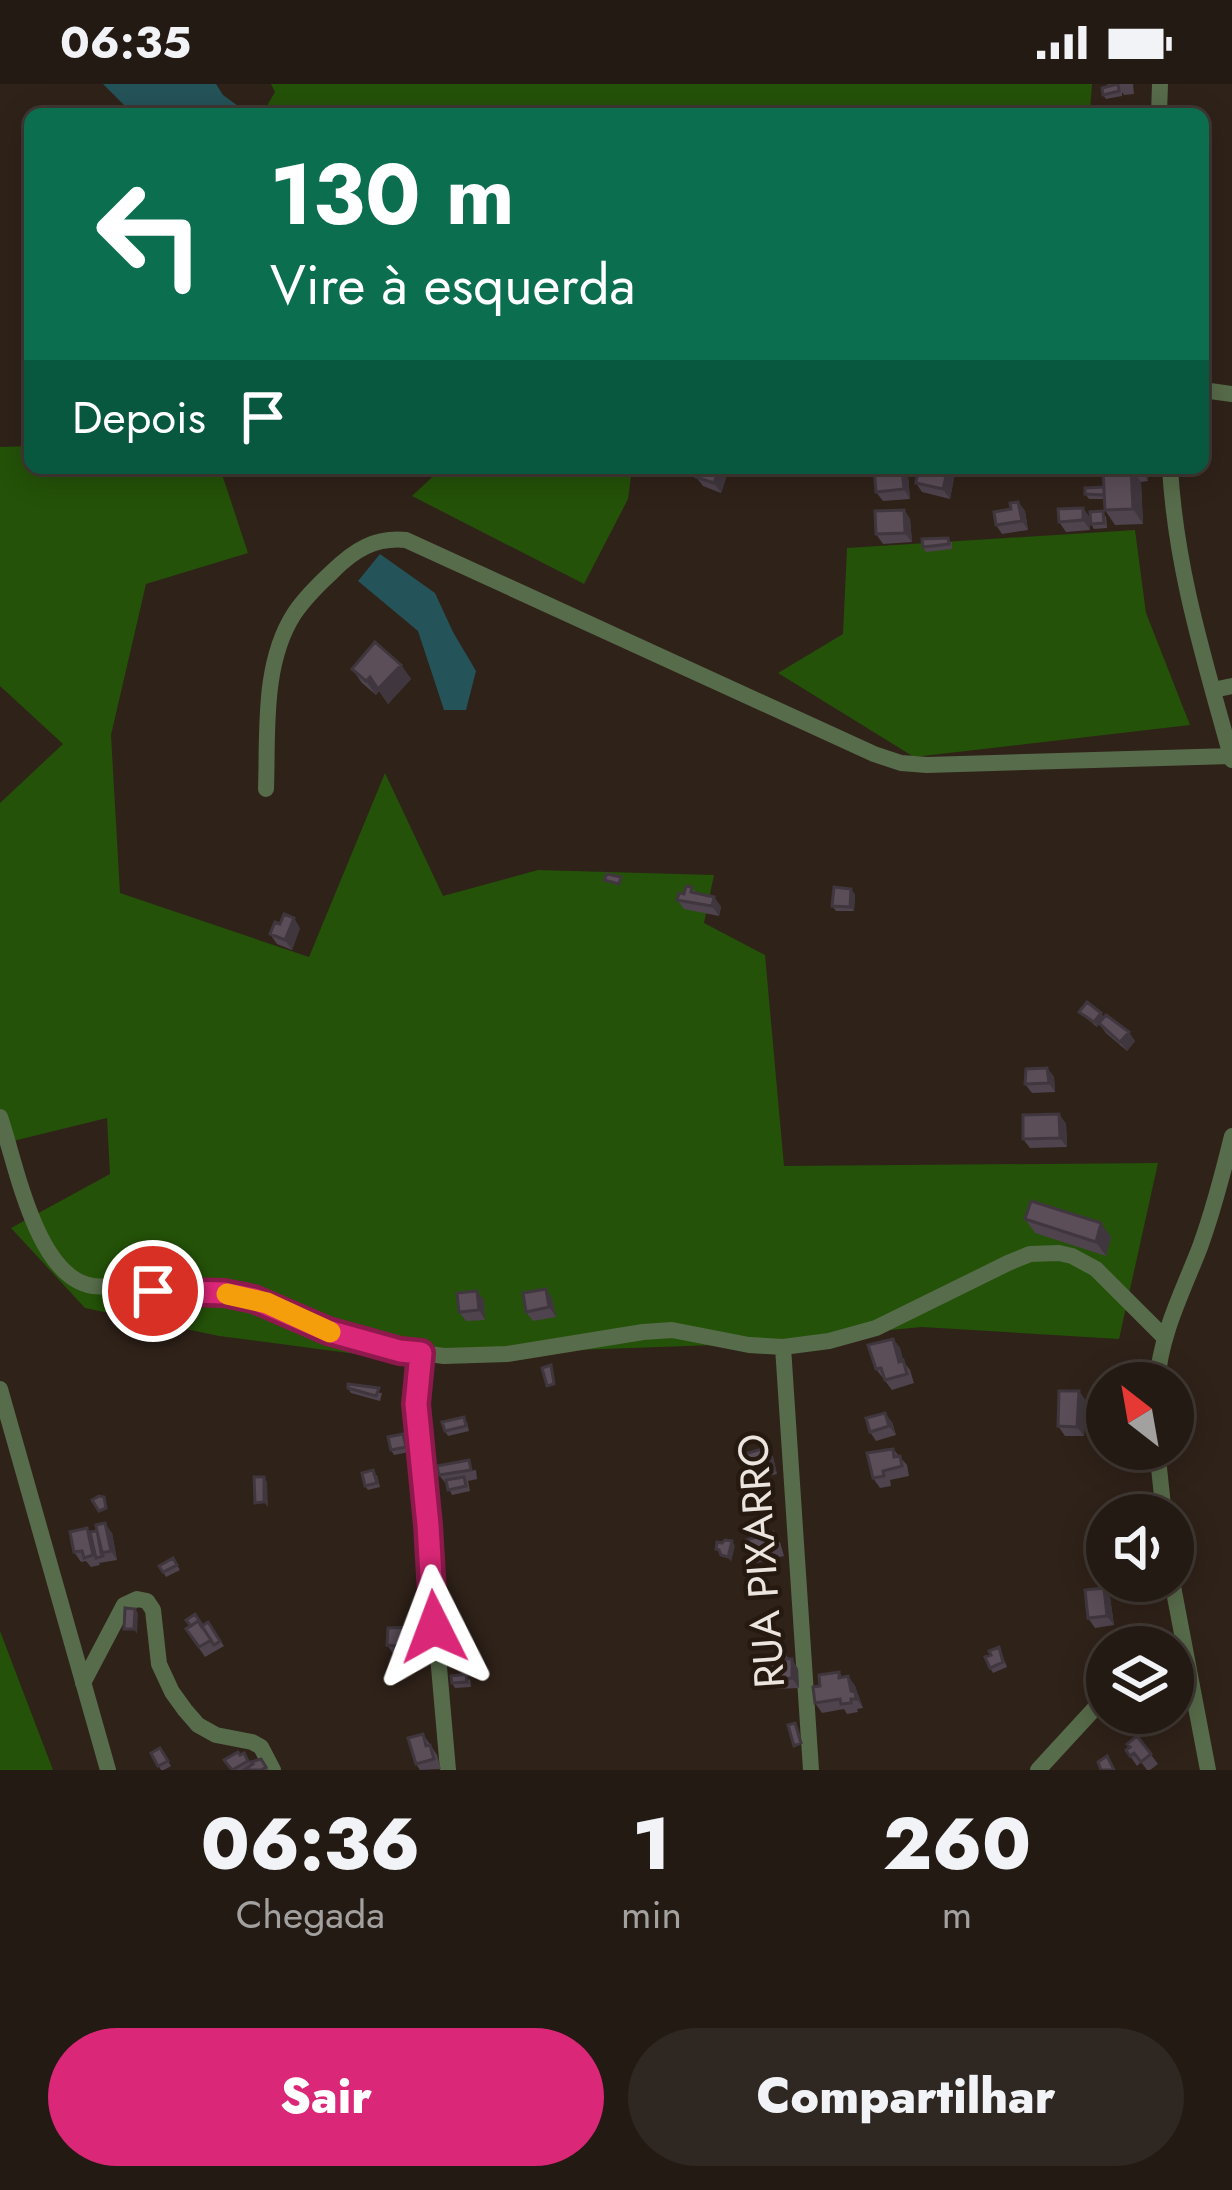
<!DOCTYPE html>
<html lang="pt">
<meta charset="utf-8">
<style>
:root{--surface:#231a13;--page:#2f2721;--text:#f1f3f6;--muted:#a3a1a0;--line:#403833;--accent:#db2777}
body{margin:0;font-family:Jost,sans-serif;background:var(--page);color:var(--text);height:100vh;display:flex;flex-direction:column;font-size:45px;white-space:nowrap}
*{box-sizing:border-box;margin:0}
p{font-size:39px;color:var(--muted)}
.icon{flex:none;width:66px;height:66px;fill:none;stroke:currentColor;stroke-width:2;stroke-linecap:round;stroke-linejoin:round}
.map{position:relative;height:1686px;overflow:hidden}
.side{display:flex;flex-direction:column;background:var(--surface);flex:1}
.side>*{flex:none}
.hud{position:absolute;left:24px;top:24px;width:1185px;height:366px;border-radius:18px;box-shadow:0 6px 30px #0003,0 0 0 3px var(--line);background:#0b6e4f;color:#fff;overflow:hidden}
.needle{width:78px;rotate:329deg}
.fabs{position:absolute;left:1086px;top:1278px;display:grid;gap:24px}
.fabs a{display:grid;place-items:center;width:108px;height:108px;border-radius:50%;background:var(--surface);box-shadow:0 6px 30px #0003,0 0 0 3px var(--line);font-size:60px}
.pin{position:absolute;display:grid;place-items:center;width:102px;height:102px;color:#fff;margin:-51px;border:6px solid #fff;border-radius:50%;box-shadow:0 3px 12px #0007}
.me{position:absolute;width:132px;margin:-66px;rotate:357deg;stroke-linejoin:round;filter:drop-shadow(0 0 9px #0008)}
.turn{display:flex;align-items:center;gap:42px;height:252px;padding:0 48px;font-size:54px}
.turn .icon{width:156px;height:156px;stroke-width:2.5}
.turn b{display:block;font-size:84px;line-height:102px}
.then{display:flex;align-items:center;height:114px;padding:0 48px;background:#0003;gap:24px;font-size:45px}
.eta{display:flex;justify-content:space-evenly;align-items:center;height:204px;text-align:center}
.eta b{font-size:72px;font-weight:800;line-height:84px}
.button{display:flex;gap:24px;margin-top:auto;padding:24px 48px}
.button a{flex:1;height:138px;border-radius:72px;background:var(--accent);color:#fff;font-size:48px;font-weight:800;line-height:138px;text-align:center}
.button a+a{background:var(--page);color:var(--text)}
.status{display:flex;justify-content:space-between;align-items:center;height:84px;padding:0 60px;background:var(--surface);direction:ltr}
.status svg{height:33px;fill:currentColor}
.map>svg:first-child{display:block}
.green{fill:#245208}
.water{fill:#245359}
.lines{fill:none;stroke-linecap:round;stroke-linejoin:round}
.minor{stroke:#576c4a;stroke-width:16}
.wall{fill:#4f434d}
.shaded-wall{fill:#40373e}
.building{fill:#5c4e59;stroke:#40373e;stroke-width:3}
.route-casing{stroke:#8e194d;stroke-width:30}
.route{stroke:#db2777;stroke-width:21}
.slow{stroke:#f59e0b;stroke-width:21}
.labels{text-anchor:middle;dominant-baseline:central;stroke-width:9;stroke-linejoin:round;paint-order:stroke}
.street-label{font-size:42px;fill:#ece4de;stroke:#251910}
</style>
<div class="status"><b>06:35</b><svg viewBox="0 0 49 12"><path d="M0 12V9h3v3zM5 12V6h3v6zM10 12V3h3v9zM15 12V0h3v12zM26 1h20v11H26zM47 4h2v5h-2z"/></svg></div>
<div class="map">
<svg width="1232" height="1686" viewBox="0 0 1232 1686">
<rect width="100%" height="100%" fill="#2f2219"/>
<path class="green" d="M271,0H1092L1090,27L1021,30H262L275,8Z
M30,362V384H220L248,469L146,500L111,651L120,809L309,873L385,689L443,812L538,786L714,791L704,839L765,871L784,1082L1158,1079L1119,1255L922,1243L742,1260L379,1273L219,1252L85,1224L11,1144L110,1090L107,1034L5,1059L0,1043V719L63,660L0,602V363Z
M442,384H632L628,415L584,500L412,412Z
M1135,446L1146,529L1190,641L914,673L778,589L843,550L847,464Z
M0,1547L53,1686H0Z"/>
<path class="water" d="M103,0H216L223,11L238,22L231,30H133Z
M380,470L435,509L453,548L476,587L466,626H444L418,547L358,497Z"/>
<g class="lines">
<path class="minor" d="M1159,30L1160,0
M1203,306L1232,310
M1170,384C1176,487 1205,577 1232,676
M1213,606L1232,602
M266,705C268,648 262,580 294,530C304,515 319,500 332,488C354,466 375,453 406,456L874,670L901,679L927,681L1231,672
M0,1033C16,1079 36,1194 93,1202L242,1212L267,1219L308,1239L354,1255L400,1266L444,1272L507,1270L643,1248L672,1246L749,1261L783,1263L829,1257L876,1244L1008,1179L1030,1170L1059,1169L1072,1172L1096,1185L1165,1254
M783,1263L811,1686
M421,1269L416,1320L448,1686
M1157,1299C1160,1251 1183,1207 1200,1163C1213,1127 1223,1089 1232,1052
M0,1305L108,1686
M1157,1365L1164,1431
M1172,1497L1208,1686
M1163,1563L1182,1555
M83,1599L124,1521L137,1515L147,1517L153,1526L159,1580L172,1608L185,1626L198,1641L216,1651L252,1658L261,1663L273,1686
M1038,1686L1107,1611"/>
</g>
<path class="wall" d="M1107,0H1133L1134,10L1124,11L1122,8V12L1106,15L1103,11L1109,2Z
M903,384L908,392L910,415L883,417L876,408Z
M922,384H956L950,415L922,408L916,399Z
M1147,384L1148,397L1141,398L1143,440L1115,441L1105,426L1104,415H1089L1085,410L1104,403L1103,385Z
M729,385L721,409L703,402L696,393Z
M1018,418L1025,427L1028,446L1002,450L996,441Z
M1083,424L1090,434V446L1066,448L1059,438Z
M904,426L910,435L912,458L883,460L876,450Z
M1106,432L1107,444L1094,445L1091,440Z
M952,458V465L926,468L923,463Z
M401,581L411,595L388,620L379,607L376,611L362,599L352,585Z
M692,803L696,809L714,813L721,823L719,832L684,825L677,816Z
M855,810L854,827H836L832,822Z
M280,840L300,844L292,866L277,860L270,850Z
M1079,928L1101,929L1104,934L1135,957L1127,967L1106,949L1099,940L1097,943Z
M1047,984L1054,993L1055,1008L1032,1009L1025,1000Z
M1059,1030L1066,1040L1067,1063L1030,1064L1023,1055Z
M1025,1135L1111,1153L1106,1172L1035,1149Z
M552,1214L556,1233L533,1237L526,1228Z
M484,1216L485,1236L466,1237L459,1228Z
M893,1255L900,1264L903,1277L910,1286L914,1299L892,1306L876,1285Z
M348,1304L382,1309L380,1317L351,1309Z
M1079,1307L1086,1317L1084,1352H1065L1058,1342Z
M467,1338L469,1347L448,1352L445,1347Z
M892,1338L896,1351L876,1357L870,1348Z
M1107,1338V1365H1141V1368L1111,1373L1104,1363Z
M406,1355L409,1368L394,1371L391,1366Z
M766,1364L773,1373L777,1390L753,1395L746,1385Z
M893,1365L907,1381L909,1392L890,1396L891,1402L880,1404L873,1394Z
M476,1386L477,1395L468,1397L470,1407L452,1411L447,1401L439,1391Z
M377,1391L380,1403L368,1406L365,1402Z
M87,1444L90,1449H112L117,1476L99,1479L100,1481L91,1483L86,1477L81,1478L74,1468Z
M780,1458L784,1472L756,1479L749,1470Z
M173,1474L180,1486L166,1493L159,1482Z
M1110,1513L1114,1541L1095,1544L1088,1534Z
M208,1538L224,1562L205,1573L186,1545L202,1541Z
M420,1553V1573L394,1571L387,1561Z
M999,1563L1007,1583L993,1589L990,1584L991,1571Z
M785,1570L798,1585L799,1604L775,1605L768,1595Z
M839,1588L842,1593L848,1592L855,1602L863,1624L857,1625L858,1628L847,1630L844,1625L822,1629L815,1619L820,1602Z
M470,1595L471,1603L455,1604L452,1599Z
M423,1650L437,1671L441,1685L420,1686L416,1680Z
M1137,1652L1158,1680L1150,1686H1147L1141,1678L1137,1682L1126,1666Z
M160,1664L171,1682L164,1686H161L151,1669Z
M244,1669L252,1681L261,1675L269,1686H231L224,1676Z"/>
<path class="shaded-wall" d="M719,384L729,385L721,409L714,399Z
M903,384L908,392L910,415L904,405Z
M948,384H956L950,415L943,405Z
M1131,384L1141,398L1143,440L1133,425Z
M1139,384H1147L1148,397Z
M1018,418L1025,427L1028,446L1022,437Z
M1083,424L1090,434V446L1083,436Z
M904,426L910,435L912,458L905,449Z
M401,581L411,595L388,620L379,607L376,611L366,597L370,593Z
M851,805L855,810L854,827L850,823Z
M714,813L721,823L719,832L712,822Z
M294,834L300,844L292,866L285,856Z
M1101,929L1104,934L1097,943L1094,938Z
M1129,948L1135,957L1127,967L1120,958Z
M1047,984L1054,993L1055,1008L1049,999Z
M1059,1030L1066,1040L1067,1063L1060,1054Z
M1101,1139L1111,1153L1106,1172L1096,1158Z
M546,1205L552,1214L556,1233L549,1223Z
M477,1207L484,1216L485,1236L479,1226Z
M893,1255L900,1264L906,1287L899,1278Z
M1079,1307L1086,1317L1084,1352L1077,1343Z
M885,1329L892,1338L896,1351L889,1342Z
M766,1364L773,1373L777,1390L770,1380Z
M264,1393L267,1398L268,1423L264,1418Z
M105,1439L112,1449L117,1476L111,1467Z
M732,1457L735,1462L731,1478L728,1473Z
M1104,1504L1110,1513L1114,1541L1107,1532Z
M135,1525L138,1529L137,1550L134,1545Z
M413,1543L420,1553V1573L413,1563Z
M792,1575L798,1585L799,1604L792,1594Z
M848,1592L855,1602L863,1624L851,1607Z"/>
<path class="building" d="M1118,0L1119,7L1103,11L1102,4Z
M699,384H719L714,399L696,393Z
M902,384L904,405L876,408L874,385Z
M922,384H948L943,405L916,399L918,387L921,388Z
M1114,384H1131L1133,425L1105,426L1103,385Z
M1104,403V411L1085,410V404Z
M1018,418L1022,437L996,441L994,428L1011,425L1010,419Z
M1083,424V436L1059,438L1058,425Z
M904,426L905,449L876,450L875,427Z
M1103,427L1104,439L1091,440L1090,428Z
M948,454L949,460L923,463L922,455Z
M375,558L401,581L378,605L370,593L366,597L352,585Z
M607,790L621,793L619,800L604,796Z
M686,802L692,803L691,808L714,813L712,822L677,816L679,809L684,810Z
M834,803L851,805L850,823L832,822Z
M284,830L294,834L285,856L270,850L275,838L280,840Z
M1087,918L1101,929L1094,938L1079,928Z
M1106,931L1129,948L1120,958L1099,939Z
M1047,984L1049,999L1025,1000L1026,985Z
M1059,1030L1060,1054L1023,1055V1031Z
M1031,1117L1101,1139L1096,1158L1025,1135Z
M546,1205L549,1223L526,1228L523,1209Z
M477,1207L479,1226L459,1228L457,1209Z
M893,1255L899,1278L903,1276L907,1290L885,1296L881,1284L876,1285L868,1261Z
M551,1281L554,1300L547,1302L542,1284Z
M348,1300L379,1304L376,1312L348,1304Z
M1059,1307H1079L1077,1343L1058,1342Z
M885,1329L889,1342L870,1348L866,1334Z
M464,1333L466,1342L445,1347L442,1338Z
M1107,1338V1363H1104L1100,1339Z
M403,1350L406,1363L391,1366L388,1353Z
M766,1364L770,1380L746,1385L741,1371Z
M893,1365L894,1373L900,1372L902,1382L883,1387L884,1392L873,1394L867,1369Z
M469,1376L471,1386L439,1391L437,1382Z
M373,1386L377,1399L365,1402L362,1389Z
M254,1393H264V1418L255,1419Z
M464,1393L466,1402L448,1406L446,1396Z
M99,1412L104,1413L106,1424L99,1427L92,1416Z
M105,1439L111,1467L101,1469L96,1441Z
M87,1444L93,1471L84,1474L82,1467L74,1468L70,1448Z
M97,1447L103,1472L96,1474L90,1448Z
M773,1448L777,1462L749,1470L746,1456Z
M1098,1449H1107V1484H1099V1480L1096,1479Z
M725,1456L732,1457L728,1473L721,1471L719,1466L716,1465L717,1458L722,1459Z
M173,1474L177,1481L163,1488L159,1482Z
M1104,1504L1107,1532L1088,1534L1085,1506Z
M125,1524L135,1525L134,1545H124Z
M195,1530L202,1541L201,1542L198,1537L191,1542L186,1536Z
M198,1537L211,1556L199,1563L186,1545Z
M208,1538L220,1557L214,1561L202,1542Z
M413,1543V1563L387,1561L388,1544Z
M999,1563L1003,1578L990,1584L985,1573L991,1571L989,1567Z
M785,1570V1575H792V1594L768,1595L767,1571Z
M839,1588V1594L848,1592L851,1607L855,1608L856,1615H851V1619L841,1620L840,1615L815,1619L813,1603L820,1602L819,1591Z
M466,1590L467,1598L452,1599L451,1592Z
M795,1639L801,1659L794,1662L788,1641Z
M423,1650L426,1662L430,1661L434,1675L416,1680L408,1654Z
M1137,1652L1151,1670L1141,1678L1134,1669L1130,1672L1126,1666L1130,1663L1127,1660Z
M160,1664L168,1677L158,1682L151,1669Z
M238,1668L240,1671L244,1669L248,1677L232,1686L224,1676Z
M1107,1672L1114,1686H1101L1098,1678Z
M261,1675L266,1683L261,1686H244L253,1680L251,1678Z"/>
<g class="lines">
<g class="route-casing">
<path id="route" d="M153,1207L224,1209L254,1215L328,1247L400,1267L421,1269L416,1320L428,1441L434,1543"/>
</g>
<use href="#route" class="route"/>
<path class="slow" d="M227,1210L267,1219L330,1248"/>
</g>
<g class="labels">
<g class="street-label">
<text transform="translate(761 1477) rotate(-94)">RUA PIXARRO</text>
</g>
</g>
</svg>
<div class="fabs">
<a><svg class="needle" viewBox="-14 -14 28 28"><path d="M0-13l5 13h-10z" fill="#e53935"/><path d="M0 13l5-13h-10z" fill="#a3a1a0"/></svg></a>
<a><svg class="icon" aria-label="sound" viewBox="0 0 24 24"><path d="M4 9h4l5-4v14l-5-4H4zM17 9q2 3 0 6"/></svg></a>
<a><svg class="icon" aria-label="layers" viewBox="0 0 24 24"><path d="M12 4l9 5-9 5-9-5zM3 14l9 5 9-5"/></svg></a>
</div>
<div class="pin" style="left:153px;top:1207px;background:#d93025"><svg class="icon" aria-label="arrive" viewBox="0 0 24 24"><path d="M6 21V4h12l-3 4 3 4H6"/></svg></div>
<svg class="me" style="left:434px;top:1543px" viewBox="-20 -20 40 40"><path d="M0-17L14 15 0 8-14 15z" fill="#db2777" stroke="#fff" stroke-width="4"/></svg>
<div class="hud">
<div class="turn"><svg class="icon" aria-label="left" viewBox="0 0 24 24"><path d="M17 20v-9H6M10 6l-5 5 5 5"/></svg><div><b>130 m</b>Vire à esquerda</div></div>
<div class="then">Depois<svg class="icon" aria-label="arrive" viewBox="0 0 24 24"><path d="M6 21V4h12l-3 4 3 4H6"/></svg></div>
</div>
</div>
<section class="side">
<div class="eta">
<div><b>06:36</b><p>Chegada</p></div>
<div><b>1</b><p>min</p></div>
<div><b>260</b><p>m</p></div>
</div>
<div class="button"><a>Sair</a><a>Compartilhar</a></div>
</section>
